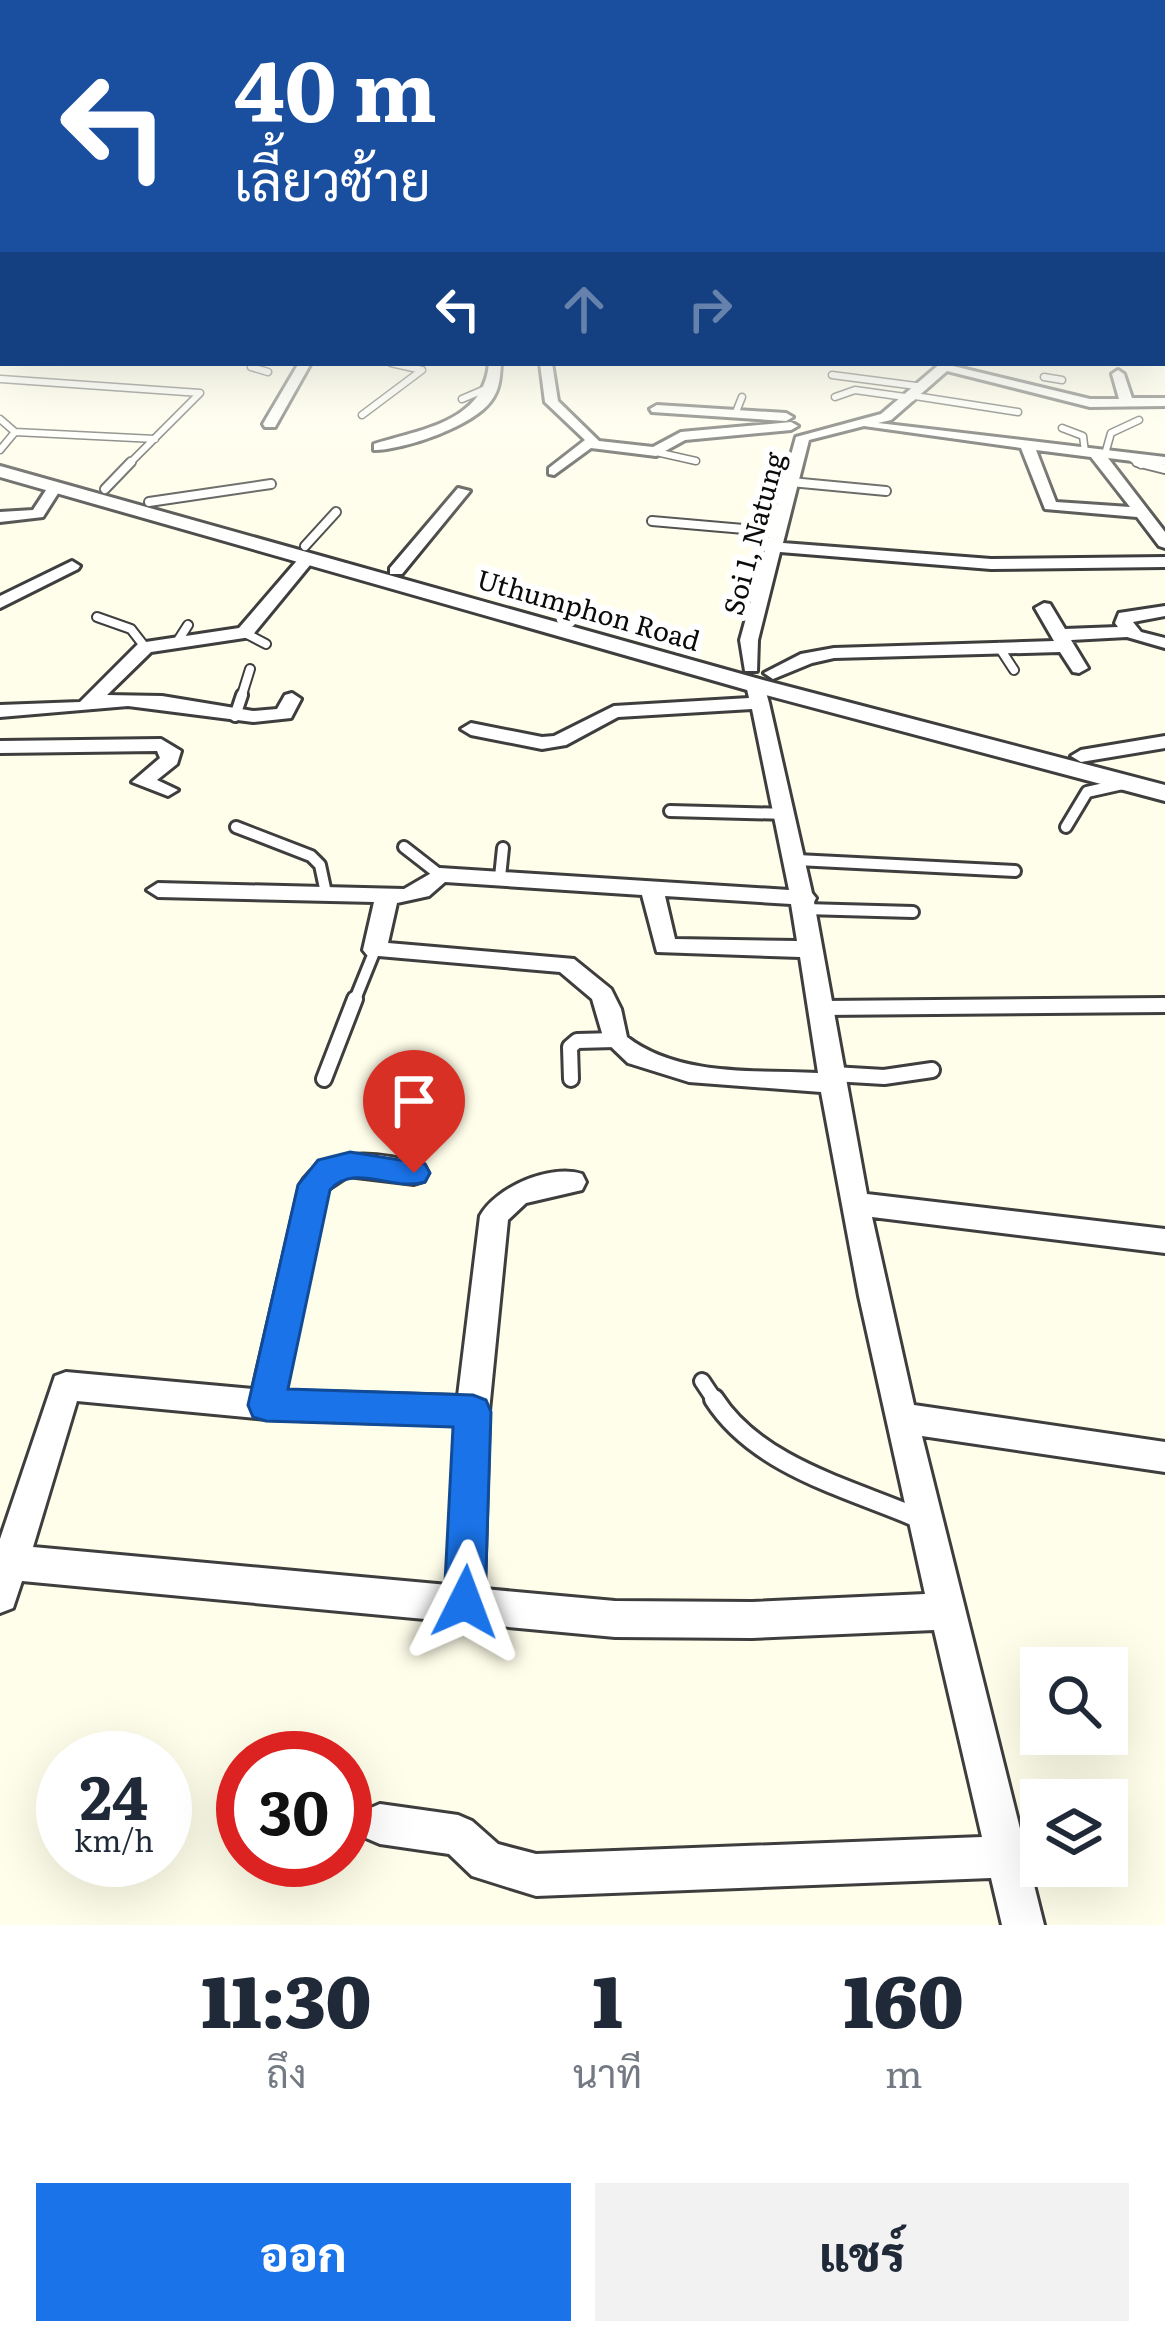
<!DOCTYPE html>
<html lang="th">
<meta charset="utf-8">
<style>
:root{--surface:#fff;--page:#f2f2f3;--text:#1f2937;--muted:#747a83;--accent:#1a73e8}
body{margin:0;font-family:Literata,Sarabun,serif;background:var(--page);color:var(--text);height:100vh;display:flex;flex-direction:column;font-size:45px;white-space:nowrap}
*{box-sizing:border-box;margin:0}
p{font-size:39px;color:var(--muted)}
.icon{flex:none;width:66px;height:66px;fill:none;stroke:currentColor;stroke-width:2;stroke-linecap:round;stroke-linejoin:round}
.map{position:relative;height:1925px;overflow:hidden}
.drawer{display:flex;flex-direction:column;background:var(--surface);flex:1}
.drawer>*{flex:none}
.banner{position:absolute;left:0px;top:0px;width:1167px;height:366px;box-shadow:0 12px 48px #0002;background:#1a4fa0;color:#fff;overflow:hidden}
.fabs{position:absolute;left:1020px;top:1647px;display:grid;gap:24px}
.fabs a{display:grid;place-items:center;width:108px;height:108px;border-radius:0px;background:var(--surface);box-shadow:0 12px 48px #0002;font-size:60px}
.speed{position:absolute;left:36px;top:1731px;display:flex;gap:24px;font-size:60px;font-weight:700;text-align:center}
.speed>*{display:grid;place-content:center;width:156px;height:156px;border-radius:50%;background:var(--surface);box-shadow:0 12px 48px #0002;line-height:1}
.speed small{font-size:30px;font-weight:400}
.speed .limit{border:18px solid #d22;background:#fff;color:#111}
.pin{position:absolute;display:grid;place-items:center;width:102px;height:102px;color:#fff;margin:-123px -51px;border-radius:50% 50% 50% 0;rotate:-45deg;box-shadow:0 0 12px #0007}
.pin .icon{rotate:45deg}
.me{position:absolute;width:132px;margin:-66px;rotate:3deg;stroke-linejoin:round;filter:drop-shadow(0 0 9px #0008)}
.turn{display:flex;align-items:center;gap:42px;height:252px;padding:0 36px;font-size:54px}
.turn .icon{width:156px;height:156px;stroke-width:2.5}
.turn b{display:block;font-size:84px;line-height:102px}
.lanes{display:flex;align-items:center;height:114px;padding:0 36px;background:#0003;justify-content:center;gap:60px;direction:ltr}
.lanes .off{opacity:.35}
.eta{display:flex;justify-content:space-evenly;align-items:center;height:204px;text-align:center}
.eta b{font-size:72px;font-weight:800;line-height:84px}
.cta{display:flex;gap:24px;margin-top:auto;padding:24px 36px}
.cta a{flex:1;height:138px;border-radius:0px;background:var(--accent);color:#fff;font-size:48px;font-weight:800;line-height:138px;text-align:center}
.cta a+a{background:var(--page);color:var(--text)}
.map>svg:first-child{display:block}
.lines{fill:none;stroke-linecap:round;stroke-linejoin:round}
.service-far4-casing{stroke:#3e3e3e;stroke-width:9}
.service-far3-casing{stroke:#3e3e3e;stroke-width:12}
.service-far2-casing{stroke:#3e3e3e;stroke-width:16}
.service-far1-casing{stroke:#3e3e3e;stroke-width:20}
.service-casing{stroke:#3e3e3e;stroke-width:24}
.minor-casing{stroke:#3e3e3e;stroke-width:6}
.tertiary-casing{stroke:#3e3e3e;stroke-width:6}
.service-far4{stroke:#fff;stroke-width:6}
.service-far3{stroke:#fff;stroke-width:8}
.service-far2{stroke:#fff;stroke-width:10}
.service-far1{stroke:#fff;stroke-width:14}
.service{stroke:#fff;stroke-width:18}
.minor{fill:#fff;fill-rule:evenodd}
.tertiary{fill:#fff;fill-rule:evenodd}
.route{fill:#1a73e8;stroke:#114b97;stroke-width:3}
.labels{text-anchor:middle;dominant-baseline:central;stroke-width:12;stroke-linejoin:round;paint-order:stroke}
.far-street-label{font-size:27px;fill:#0b0b0b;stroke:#fff}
</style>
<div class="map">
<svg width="1165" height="1925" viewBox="0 0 1165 1925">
<rect width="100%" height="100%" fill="#fffeea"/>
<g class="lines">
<g class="service-far4-casing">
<path id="service-far4" d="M253,363L251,367L268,372
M832,375L924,387
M1044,377L1062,380
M1,379L200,393L128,465
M915,396L1018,412
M835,397L855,390L912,398
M462,399L490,387
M736,412L742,397
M362,415L422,370L391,363
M0,419L15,432L0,450
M1062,428L1083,436L1085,452
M15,432L155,439
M656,452L696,461
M1105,454L1111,433L1139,420
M1130,457L1141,465"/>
</g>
<g class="service-far3-casing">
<path id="service-far3" d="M1137,462L1165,469
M791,482L886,491
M105,489L131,462
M149,502L271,484
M652,521L779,532
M305,546L336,512
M97,617L131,629L145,647
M245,633L266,644
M179,639L188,625
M999,647L1014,670
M241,698L250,669"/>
</g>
<g class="service-far2-casing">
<path id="service-far2" d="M235,716L242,695
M670,811L788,814
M236,827L311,856L320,865L326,893
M1066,827L1087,792L1127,783
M404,847L440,875
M797,860L1015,871
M500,877L503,848
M805,909L913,912
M354,1002L375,950"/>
</g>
<g class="service-far1-casing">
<path id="service-far1" d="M823,1008L1165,1005
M833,1074L884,1077L932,1070
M324,1079L355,999
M571,1079L570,1047L577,1041L615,1040
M702,1381L716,1402"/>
</g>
<g class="service-casing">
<path id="service" d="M714,1399C757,1466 848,1488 918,1518"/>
</g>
<g class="minor-casing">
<path id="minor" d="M1164,313H1165V319H1164Z
M299,363H311L275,427H265L263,424Z
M489,363H501C500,377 500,389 491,401C473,426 404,450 374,450V444C422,429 484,422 489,363Z
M540,363H552L558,401L599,441L653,447L681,432L791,422L798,426L791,430L685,440L656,456L591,448L554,475L549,474V468L585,440L545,402Z
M941,363H955L953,366L1090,399H1119L1112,374L1118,370L1124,374L1132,398H1165V406L1090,407L947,371L891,420L878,423L1165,457V465L1108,458L1165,532V548L1159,546L1137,517L1045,509L1021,448L864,426L809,440L783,543L991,559L1165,557V567L991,569L780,552L758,640L757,671H745L740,640L796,437L881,414ZM1036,450L1091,457L1130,507L1056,502Z
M657,405L786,413L793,417L786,421L652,412L650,409Z
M50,484L62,487L43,517L0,522V512L33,510Z
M458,488L470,491L402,574H390V568Z
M301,556L315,559L251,637L151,652L107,695L162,696L253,711L277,709L285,695L292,693L301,699L291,718L253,722L128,706L0,717V705L80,702L139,643L239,628Z
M72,561L80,566L78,569L0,608V596Z
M1044,603L1050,604L1065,629L1118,627L1115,623L1119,613L1165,606V616L1133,622L1141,632L1165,638V648L1127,637L1071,640L1088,668L1079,673L1073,672L1060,652L834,658L812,663L773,679L764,673L801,654L834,648L1054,641L1035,608Z
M755,679L764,685L769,703L812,893L816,898L814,902L867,1194L1165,1229V1253L872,1217L914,1405L1165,1442V1472L922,1436L1044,1925H1002L991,1878L536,1896L472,1876L449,1854L380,1844L366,1838L360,1824L366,1810L380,1804L458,1815L472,1821L498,1844L536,1854L982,1837L934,1630L752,1638L615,1637L22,1581L13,1608L0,1613V1539L55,1376L66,1372L253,1389L300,1185C324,1143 385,1153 424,1165L428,1173L424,1181L414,1184L348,1176L327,1190L285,1391L458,1396L480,1216C496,1187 550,1164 582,1174L586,1182L582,1190L526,1203L508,1220L489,1411L484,1589L615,1601L752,1602L925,1594L859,1296L821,1092L689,1082L628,1063L604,1040L592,999L560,972L367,955L363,950L374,902L158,897L147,890L158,883L404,889L440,868L789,890L752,709L618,717L566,745L542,749L471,735L461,729L471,723L542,737L554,736L614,706L749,698L746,685ZM445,882L642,895L657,952L800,957L818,1073C756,1070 679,1077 627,1037L621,1009L611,989L574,959L388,943L397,903L429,896ZM665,896L791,904L797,941L675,939ZM77,1401L266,1419L456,1425L448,1585L33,1547Z
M1165,736V748L1081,762L1071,756L1081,750Z
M161,739L181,751L177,764L157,780L178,790L168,796L132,782L160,758L157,751L0,753V741Z"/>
</g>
<g class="tertiary-casing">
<path id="tertiary" d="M0,466L763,680L1165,785V801L747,690L0,477Z"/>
</g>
<use href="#service-far4" class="service-far4"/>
<use href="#service-far3" class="service-far3"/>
<use href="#service-far2" class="service-far2"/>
<use href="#service-far1" class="service-far1"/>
<use href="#service" class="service"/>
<use href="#minor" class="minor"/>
<use href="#tertiary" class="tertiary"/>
</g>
<linearGradient id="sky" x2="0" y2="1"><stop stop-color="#8ebff0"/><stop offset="0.52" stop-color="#fffff6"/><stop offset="1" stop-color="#fffff6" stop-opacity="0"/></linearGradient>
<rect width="1165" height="556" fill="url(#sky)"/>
<path class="route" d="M350,1152L425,1164L430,1173L425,1182C394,1192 354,1162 330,1190L288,1389L473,1395L486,1400L491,1412L485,1602L479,1617L465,1623L450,1617L444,1602L453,1427L266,1421L253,1417L248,1405L298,1185L318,1160Z"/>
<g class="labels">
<g class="far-street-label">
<text transform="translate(752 533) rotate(-75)">Soi 1, Natung</text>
<text transform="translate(589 608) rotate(16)">Uthumphon Road</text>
</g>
</g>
</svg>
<div class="fabs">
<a><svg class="icon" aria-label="search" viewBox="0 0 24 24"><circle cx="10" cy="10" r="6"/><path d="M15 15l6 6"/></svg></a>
<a><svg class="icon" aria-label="layers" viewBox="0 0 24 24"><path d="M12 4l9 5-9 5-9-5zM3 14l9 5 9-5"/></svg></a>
</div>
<div class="speed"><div>24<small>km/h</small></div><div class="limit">30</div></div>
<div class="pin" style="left:414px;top:1173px;background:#d93025"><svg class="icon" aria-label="arrive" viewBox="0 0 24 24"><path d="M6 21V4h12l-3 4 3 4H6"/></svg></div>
<svg class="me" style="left:465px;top:1602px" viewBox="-20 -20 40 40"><path d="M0-17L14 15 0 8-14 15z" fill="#1a73e8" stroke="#fff" stroke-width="4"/></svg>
<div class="banner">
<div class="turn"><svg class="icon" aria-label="left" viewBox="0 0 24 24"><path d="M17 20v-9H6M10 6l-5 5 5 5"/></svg><div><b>40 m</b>เลี้ยวซ้าย</div></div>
<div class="lanes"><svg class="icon" aria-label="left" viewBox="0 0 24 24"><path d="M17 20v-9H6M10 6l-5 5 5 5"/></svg><svg class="icon off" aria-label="ahead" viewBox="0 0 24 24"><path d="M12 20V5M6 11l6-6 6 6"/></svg><svg class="icon off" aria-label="right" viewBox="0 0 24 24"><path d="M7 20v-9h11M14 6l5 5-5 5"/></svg></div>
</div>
</div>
<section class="drawer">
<div class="eta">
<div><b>11:30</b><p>ถึง</p></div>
<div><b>1</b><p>นาที</p></div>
<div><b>160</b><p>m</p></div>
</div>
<div class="cta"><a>ออก</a><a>แชร์</a></div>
</section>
